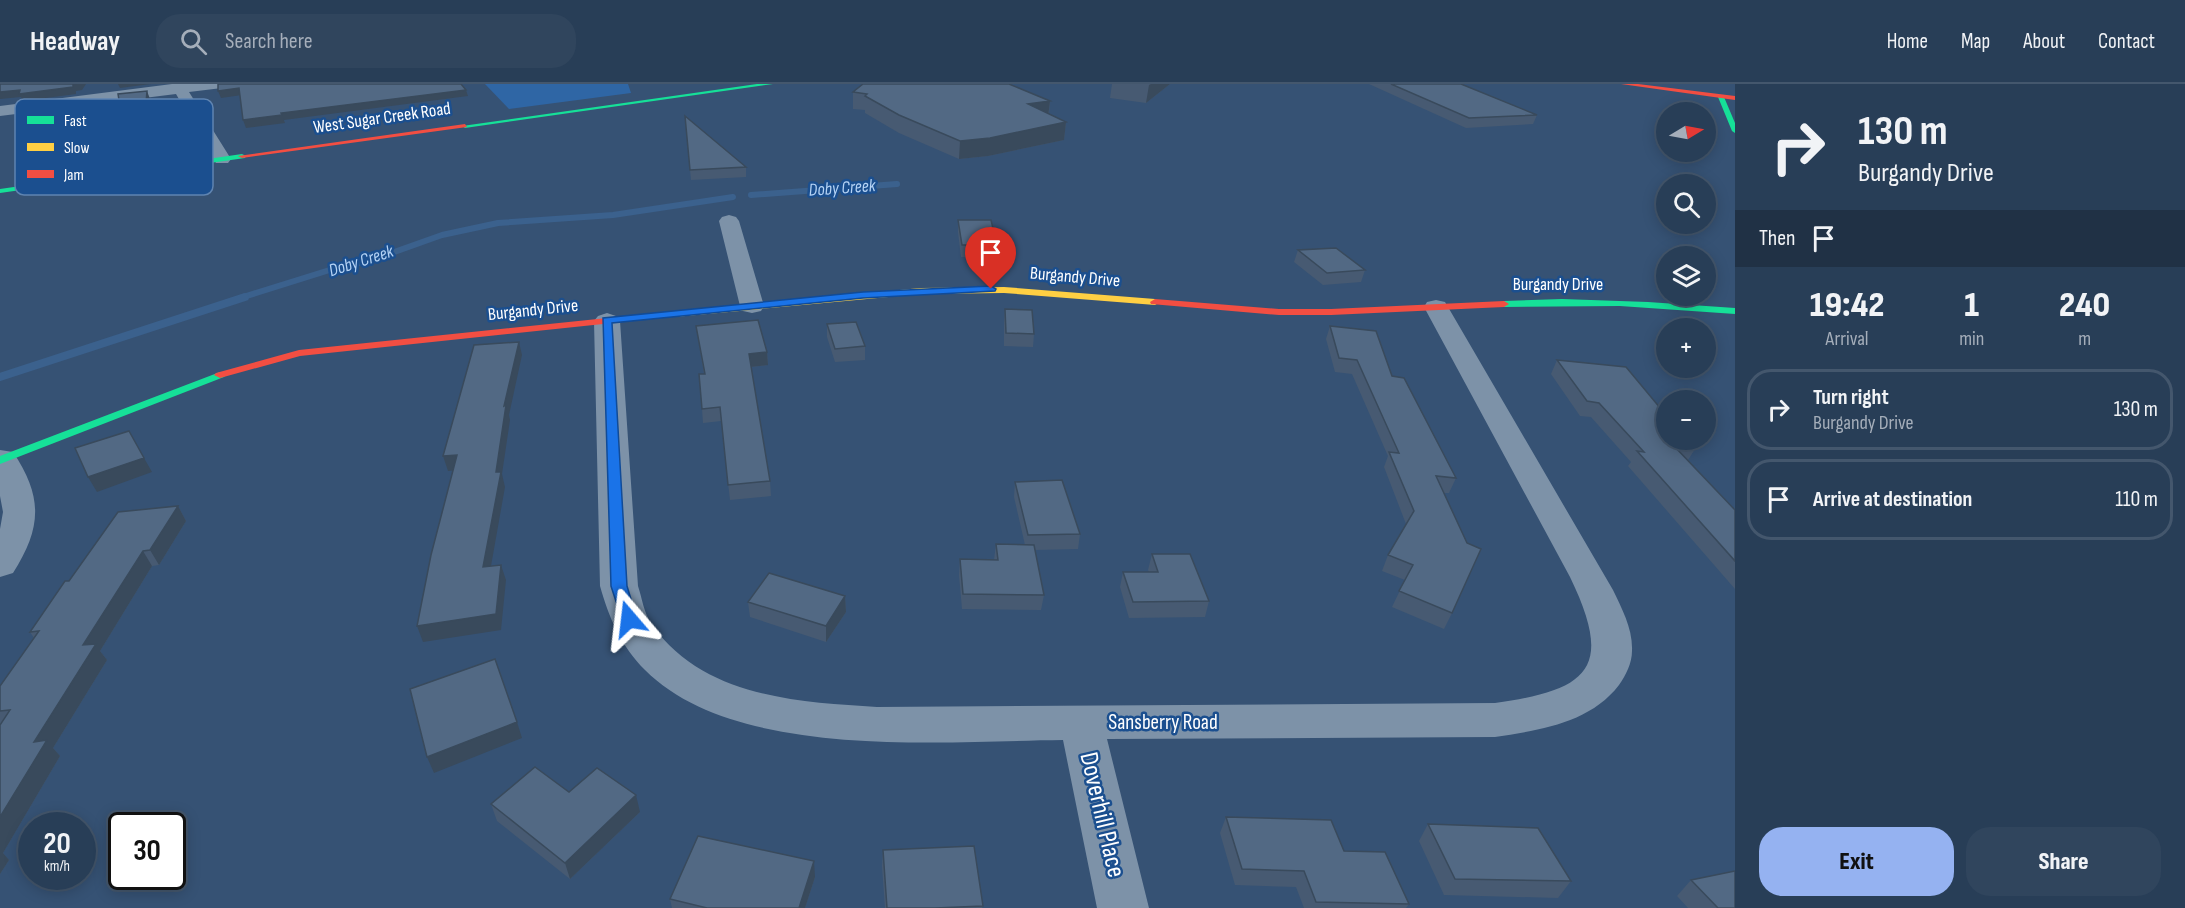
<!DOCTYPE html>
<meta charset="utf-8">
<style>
:root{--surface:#283e57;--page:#30455d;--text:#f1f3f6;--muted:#a5aeba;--line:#44576d;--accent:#95b2f1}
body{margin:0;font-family:"Sofia Sans Condensed",sans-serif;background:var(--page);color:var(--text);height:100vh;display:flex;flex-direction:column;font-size:22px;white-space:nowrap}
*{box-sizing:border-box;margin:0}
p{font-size:20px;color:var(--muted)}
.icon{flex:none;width:33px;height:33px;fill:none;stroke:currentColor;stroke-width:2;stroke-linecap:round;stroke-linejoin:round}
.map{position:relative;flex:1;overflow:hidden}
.panel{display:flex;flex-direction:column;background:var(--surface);width:450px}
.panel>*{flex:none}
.hud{background:#283e57;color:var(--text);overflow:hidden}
.needle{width:39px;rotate:80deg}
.tools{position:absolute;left:1656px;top:18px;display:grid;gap:12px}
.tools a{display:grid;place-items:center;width:60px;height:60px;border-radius:50%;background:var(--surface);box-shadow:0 3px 15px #0003,0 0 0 2px var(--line);font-size:30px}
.speed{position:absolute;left:18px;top:728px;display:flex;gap:12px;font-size:30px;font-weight:700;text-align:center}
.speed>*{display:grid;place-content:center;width:78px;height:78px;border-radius:50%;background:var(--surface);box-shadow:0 3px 15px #0003,0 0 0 2px var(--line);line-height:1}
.speed small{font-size:15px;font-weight:400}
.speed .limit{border:3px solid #111;border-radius:9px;background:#fff;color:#111}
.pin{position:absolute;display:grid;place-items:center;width:51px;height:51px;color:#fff;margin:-62px -26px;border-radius:50% 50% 50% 0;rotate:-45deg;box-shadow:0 0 6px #0007}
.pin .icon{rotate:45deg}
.me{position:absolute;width:66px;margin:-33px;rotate:343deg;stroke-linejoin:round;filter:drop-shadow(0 0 4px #0008)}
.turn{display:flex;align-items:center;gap:21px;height:126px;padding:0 24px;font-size:27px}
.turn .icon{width:78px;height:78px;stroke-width:2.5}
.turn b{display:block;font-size:42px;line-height:51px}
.then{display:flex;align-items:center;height:57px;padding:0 24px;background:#0003;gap:12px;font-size:22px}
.eta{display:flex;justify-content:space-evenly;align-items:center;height:102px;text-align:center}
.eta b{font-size:36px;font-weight:800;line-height:42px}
.cta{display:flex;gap:12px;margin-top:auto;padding:12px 24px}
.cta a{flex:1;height:69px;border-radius:24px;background:var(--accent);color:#111;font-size:24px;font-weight:800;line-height:69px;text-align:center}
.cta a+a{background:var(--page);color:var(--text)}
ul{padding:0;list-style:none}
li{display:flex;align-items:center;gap:18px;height:81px;margin:0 12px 9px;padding:0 12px;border:3px solid var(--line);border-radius:24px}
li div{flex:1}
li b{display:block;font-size:22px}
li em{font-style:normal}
header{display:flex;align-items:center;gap:36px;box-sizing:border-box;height:84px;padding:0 30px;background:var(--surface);border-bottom:2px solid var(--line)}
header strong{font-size:28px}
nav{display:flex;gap:33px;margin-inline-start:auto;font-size:21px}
.search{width:420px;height:54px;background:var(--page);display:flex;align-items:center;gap:15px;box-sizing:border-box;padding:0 21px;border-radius:24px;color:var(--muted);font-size:22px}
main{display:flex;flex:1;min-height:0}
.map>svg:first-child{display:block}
.green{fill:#2f66a5}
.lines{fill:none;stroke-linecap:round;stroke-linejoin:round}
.stream-far1{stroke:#3b618d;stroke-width:6}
.stream{stroke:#3b618d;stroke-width:8}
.street{fill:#7d92a8;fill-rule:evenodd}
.fast{fill:#16e098;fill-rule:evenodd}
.slow{fill:#ffcf43;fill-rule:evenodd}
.jam{fill:#f24e42;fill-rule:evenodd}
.wall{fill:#475a72}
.shaded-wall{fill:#394a5c}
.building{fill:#526984;stroke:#394a5c;stroke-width:1.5}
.route{fill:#1a73e8;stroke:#114b97;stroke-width:1.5}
.labels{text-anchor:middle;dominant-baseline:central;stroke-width:5;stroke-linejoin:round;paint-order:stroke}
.far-street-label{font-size:18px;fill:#fff;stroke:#1b4f8f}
.far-water-label{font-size:18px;font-style:italic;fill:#b5d3f5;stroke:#1b4f8f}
.street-label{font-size:21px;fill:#fff;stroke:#1b4f8f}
.near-street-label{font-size:26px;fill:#fff;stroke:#1b4f8f}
.key{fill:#1b4f8f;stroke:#5f84b1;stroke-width:1.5}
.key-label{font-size:16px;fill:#fff}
</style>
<header>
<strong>Headway</strong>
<div class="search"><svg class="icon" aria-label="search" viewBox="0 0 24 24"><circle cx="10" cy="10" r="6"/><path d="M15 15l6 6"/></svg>Search here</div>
<nav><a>Home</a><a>Map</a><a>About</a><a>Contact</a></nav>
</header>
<main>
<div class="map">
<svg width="1735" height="824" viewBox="0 0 1735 824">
<rect width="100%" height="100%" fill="#365274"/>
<path class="green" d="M485,0H628L631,9L509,25Z"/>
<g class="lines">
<path class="stream-far1" d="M751,111L897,100
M240,214L336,184L369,177L442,151L498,139L613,131L733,113"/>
<path class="stream" d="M0,293L245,213"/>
<path class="street" d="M172,0H229L222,4L189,8L231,75L228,79H216L176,10L0,32V22Z
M729,131L736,133L739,137L764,222L761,227L752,229L743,227L740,222L719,137L722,133Z
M1436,216L1445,218L1448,223L1613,506C1622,525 1633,545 1632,567C1632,579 1626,591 1619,601C1590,639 1540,646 1495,653L1107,655L1149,824H1097L1063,656C943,657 736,677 645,586C621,562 609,534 600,502L594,237L598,232L607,229L616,232L620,237L638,502C642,514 644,530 652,541C704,613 796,618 877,623L1495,619C1590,606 1614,584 1570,493L1424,223L1427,218Z
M0,366L13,368C44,414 41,445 13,489L0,493V445L3,428L0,412Z"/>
<path class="fast" d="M757,0H773L465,44L462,42Z
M1721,11L1724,13L1735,39V49L1732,47L1718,13Z
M242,70L246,72L245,74L0,109V105Z
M1562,215L1648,218L1735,224V230L1620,222L1504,223L1499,220L1504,217Z
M220,288L226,291L224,293L0,380V372Z"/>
<path class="slow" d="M1004,203L1155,215L1160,218L1155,221L1004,209L921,210L675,233L670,230L675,227L921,204Z"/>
<path class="jam" d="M1621,0H1638L1735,12V16Z
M465,40L467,43L242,74L238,72Z
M1155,215L1279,225H1331L1504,217L1509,220L1504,223L1331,231H1279L1151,220L1150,218Z
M675,227L680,230L679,232L300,272L220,294L214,291L216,289L299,266Z"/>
</g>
<path class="wall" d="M1112,0H1170L1146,19L1110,14Z
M1369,0H1461L1537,31L1533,40L1466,44Z
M853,8L1050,17L1049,30L1066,38L1064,56L988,72L959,75L899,49L865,29V26L853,25Z
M685,32L746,83V93L691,96Z
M958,136L997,161L996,173H961L958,148Z
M1298,166L1365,186L1361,198L1323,201L1294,178Z
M1005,225L1034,250L1033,263L1004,262V238Z
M827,240L865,262V276L835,278L827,253Z
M696,242L767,268L768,281L751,283L770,397L771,412L730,416L721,337L703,339L702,325L704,290Z
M1330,242L1392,292L1456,394L1449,409H1443L1452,529L1444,545L1392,523L1405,496L1382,487L1388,471L1406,440L1384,383L1388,372L1352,290L1335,288L1326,255Z
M1557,276L1695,365L1688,376L1735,426V505L1628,382L1631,378L1591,333L1580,332L1551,290Z
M1015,398L1080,450L1078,465L1035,466L1044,511L1041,526L962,525L959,491L960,475L994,476L996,460L1025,461L1014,413Z
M178,422L186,437L159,481L152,482L100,567L107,576L53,664L60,672L3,769L9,776L0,790V602L34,554L30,548Z
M1152,470L1209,517L1205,533L1129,534L1120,503L1123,488H1149L1148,486Z
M845,512L846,528L826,558L750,533L748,518Z
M569,708L640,728L570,795L497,737L491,720Z
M1226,733L1344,767L1409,820L1406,824H1304L1296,803L1235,801L1220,749Z
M1428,740L1571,797L1558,814L1444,811L1419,757Z
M883,766L983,822L982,824H885L882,782Z
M815,793L805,824H672L670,815Z
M1691,796L1735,824H1688L1677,812Z"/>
<path class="shaded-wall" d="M77,0H86L82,6L76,7V10L23,17L21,13L0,15V8Z
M118,0H151L120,4Z
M1151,0H1170L1146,19L1149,1Z
M239,4L242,11L221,14L218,7Z
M466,6L468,12L284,36L281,29Z
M147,7L150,15L147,79L133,81L128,70Z
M67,16L71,25L69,30L21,36L16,27Z
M1050,17L1048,33L1028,20Z
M282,31L285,39L246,44L243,36Z
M1066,38L1064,56L988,72L959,75L960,57Z
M519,258L522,271L509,331L510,336L502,390L505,403L488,499L483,483L504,322Z
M767,268L768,281L750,283L749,270Z
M457,371L461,386L448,387L443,372Z
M144,374L152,388L97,408L88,393Z
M178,422L186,437L159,481L150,466Z
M143,467L152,482L100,567L107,576L53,664L60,672L3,769L9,776L0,790V733L34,658L83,561Z
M501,481L506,496L501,546L423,558L417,542Z
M845,512L846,528L826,558V542Z
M517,638L522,654L434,689L427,673Z
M636,711L640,728L570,795L565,779Z
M814,777L815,793L805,824H799Z"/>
<path class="building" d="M0,0H77H73V3L19,10L20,6L0,8Z
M218,0H461L466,6L281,29L282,31L243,36L239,4L218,7Z
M863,0H1009L1050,17L1028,20L1066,38L990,54L960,57L899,31L865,12L867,10L853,8Z
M1391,0H1461L1537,31L1469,34Z
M147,7L142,68L128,70L118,10Z
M685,32L746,83L690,86Z
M958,136H991L997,161H962Z
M1336,164L1365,186L1327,189L1298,166Z
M1005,225L1032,226L1034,250L1006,249Z
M758,236L767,268L749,270L770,397L728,401L720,323L702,325L699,290H705L696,242Z
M856,238L865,262L835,265L827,240Z
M1330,242L1376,247L1392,292L1404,294L1456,394L1436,392L1467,459L1481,465L1452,529L1399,507L1413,481L1388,471L1414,427L1389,368L1399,369L1357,276L1339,274Z
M519,258L504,322L506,321L496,388H501L483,483L501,481L496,530L417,542L431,471L457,371L443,372L474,261Z
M1557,276L1626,283L1666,331V356H1687L1695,365L1676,364L1735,426V477L1637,367L1644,368L1599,319L1587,317Z
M129,347L144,374L88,393L75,364Z
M1062,396L1080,450L1028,451L1015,398Z
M178,422L150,466L143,467L83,561L96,560L34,658L47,656L0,733V641L10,626L0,627V602L39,547L30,548L65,497H69L118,428Z
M996,460L1034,461L1044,511L963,510L960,475L998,476Z
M1152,470H1190L1209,517L1133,518L1123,488H1158Z
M769,489L845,512L826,542L748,518Z
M495,575L517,638L427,673L410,605Z
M535,683L569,708L597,684L636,711L565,779L491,720Z
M1226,733L1331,736L1344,767L1385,768L1409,820L1316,818L1304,787L1242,785Z
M1428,740L1538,744L1571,797L1455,795Z
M698,752L814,777L799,824H707L670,815Z
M974,762L983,822L935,824H887L883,766Z
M1735,787V824H1718L1691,796Z"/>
<path class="route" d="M991,202L996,205L995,207L863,214L612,239L627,502L637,535L635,539H623L611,502L603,234L863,208Z"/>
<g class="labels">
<g class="far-street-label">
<text transform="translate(382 34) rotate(-8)">West Sugar Creek Road</text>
<text transform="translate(1075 193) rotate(5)">Burgandy Drive</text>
<text x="1558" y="200">Burgandy Drive</text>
<text transform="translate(533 226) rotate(-6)">Burgandy Drive</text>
</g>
<g class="far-water-label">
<text transform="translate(842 104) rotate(-4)">Doby Creek</text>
<text transform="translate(361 177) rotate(-18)">Doby Creek</text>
</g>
<g class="street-label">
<text x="1163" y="638">Sansberry Road</text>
</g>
<g class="near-street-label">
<text transform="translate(1102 731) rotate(77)">Doverhill Place</text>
</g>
</g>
<rect x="15" y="15" width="198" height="96" rx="9" class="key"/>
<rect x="27" y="32" width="27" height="8" fill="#16e098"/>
<rect x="27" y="59" width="27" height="8" fill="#ffcf43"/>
<rect x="27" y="86" width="27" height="8" fill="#f24e42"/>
<g class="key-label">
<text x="64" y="42">Fast</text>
<text x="64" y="69">Slow</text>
<text x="64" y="96">Jam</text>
</g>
</svg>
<div class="tools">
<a><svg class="needle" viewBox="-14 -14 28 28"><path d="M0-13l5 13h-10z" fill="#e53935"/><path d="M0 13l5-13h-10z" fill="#a5aeba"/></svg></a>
<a><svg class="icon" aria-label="search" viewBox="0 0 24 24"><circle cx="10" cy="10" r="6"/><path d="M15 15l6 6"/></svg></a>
<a><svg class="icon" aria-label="layers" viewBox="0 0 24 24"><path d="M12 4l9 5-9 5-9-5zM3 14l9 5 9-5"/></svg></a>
<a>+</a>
<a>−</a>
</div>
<div class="speed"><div>20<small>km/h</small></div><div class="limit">30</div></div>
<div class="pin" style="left:991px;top:205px;background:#d93025"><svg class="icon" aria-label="arrive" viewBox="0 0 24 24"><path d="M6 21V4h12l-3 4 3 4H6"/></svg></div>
<svg class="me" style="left:629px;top:535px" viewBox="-20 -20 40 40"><path d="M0-17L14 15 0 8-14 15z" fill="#1a73e8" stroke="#fff" stroke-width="4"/></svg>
</div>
<section class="panel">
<div class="hud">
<div class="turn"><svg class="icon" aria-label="right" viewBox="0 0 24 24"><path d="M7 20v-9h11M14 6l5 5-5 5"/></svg><div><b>130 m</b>Burgandy Drive</div></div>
<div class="then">Then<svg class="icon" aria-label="arrive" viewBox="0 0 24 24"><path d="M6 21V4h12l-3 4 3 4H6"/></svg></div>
</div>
<div class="eta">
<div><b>19:42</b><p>Arrival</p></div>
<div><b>1</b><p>min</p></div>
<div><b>240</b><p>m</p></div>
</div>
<ul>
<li><svg class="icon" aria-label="right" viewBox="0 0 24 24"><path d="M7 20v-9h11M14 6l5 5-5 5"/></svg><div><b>Turn right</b><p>Burgandy Drive</p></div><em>130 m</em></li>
<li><svg class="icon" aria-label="arrive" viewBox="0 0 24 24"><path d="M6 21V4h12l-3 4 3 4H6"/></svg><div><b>Arrive at destination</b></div><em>110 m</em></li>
</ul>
<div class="cta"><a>Exit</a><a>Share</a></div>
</section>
</main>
